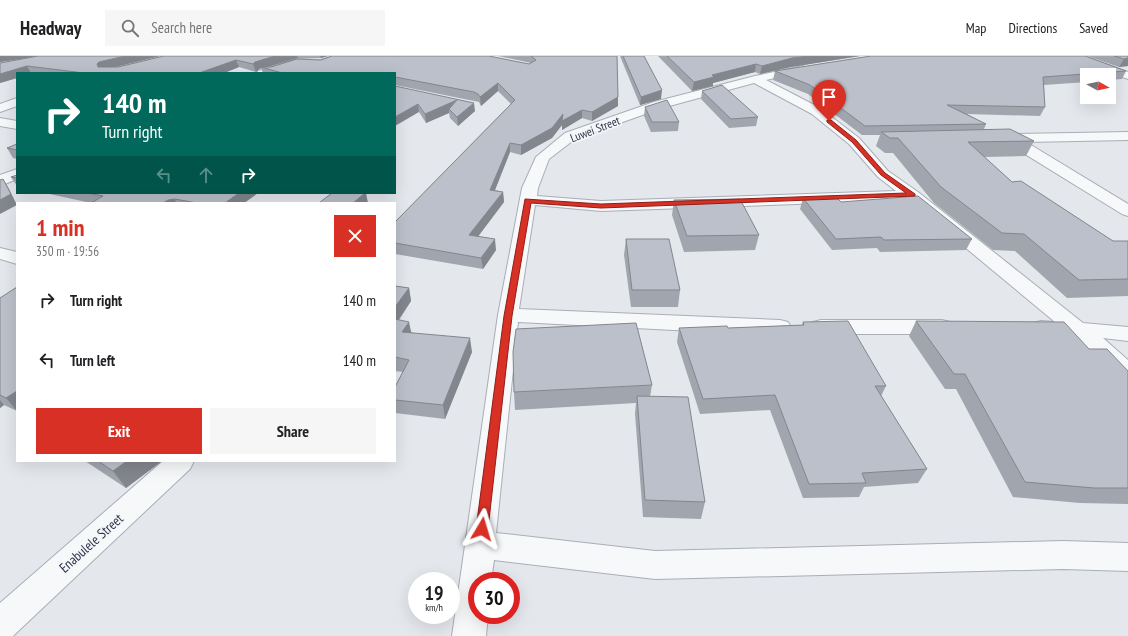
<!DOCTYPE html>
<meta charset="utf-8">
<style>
:root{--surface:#fff;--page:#f6f6f6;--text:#202124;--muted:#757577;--line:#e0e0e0;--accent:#d93025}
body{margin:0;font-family:"PT Sans Narrow",sans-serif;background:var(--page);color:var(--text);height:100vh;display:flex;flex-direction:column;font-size:15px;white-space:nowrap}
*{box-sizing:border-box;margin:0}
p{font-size:13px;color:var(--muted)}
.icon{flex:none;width:22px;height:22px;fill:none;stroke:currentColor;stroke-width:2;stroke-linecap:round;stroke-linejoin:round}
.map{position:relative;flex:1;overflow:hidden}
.sheet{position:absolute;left:16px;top:146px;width:380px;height:260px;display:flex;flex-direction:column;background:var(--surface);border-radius:0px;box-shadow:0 4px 16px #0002}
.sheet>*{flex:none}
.top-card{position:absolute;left:16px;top:16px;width:380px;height:122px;border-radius:0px;box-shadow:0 4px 16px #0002;background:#00695c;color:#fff;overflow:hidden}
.needle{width:26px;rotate:98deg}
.tools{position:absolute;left:1080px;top:12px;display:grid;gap:8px}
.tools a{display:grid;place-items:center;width:36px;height:36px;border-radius:0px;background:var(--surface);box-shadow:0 4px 16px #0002;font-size:20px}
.speed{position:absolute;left:408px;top:516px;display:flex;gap:8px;font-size:20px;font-weight:700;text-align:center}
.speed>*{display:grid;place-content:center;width:52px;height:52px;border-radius:50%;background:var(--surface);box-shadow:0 4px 16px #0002;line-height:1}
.speed small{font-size:10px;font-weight:400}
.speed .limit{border:6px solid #d22;background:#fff;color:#111}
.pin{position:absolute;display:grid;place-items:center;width:34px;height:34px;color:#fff;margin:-41px -17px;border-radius:50% 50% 50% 0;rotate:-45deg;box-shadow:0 0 4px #0007}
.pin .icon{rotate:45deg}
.me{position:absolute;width:44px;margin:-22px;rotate:7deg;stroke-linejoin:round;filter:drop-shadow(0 0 3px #0008)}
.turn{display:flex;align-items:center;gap:14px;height:84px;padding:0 20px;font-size:18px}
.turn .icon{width:52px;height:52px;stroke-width:2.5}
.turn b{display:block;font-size:28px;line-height:34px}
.lanes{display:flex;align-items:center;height:38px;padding:0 20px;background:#0003;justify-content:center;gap:20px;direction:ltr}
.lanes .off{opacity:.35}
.round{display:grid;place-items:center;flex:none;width:42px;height:42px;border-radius:0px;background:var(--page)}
.overview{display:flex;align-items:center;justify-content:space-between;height:68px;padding:0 20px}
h1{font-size:24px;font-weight:700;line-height:30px;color:var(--accent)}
.primary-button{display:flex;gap:8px;margin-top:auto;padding:8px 20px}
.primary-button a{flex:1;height:46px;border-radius:0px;background:var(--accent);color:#fff;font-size:16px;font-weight:700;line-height:46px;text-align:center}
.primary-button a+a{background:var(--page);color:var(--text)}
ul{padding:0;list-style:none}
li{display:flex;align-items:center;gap:12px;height:60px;padding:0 20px}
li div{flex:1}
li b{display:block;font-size:15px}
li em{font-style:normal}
header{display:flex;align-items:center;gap:24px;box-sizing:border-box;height:56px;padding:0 20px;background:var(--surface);border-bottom:1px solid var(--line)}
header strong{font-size:19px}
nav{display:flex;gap:22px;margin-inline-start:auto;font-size:14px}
.search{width:280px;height:36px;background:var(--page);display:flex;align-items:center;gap:10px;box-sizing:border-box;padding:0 14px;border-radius:0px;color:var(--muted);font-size:15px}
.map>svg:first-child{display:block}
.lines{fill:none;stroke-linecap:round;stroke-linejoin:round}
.minor-casing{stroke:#a9aeb7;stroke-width:2}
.minor{fill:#f7f8fa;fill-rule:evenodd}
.wall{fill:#a1a5ae}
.shaded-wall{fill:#83868d}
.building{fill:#bbc0ca;stroke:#83868d}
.route{fill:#d93025;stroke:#8d1f18}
.labels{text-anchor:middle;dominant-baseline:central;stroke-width:3.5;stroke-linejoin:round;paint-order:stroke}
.street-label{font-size:12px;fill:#2b3445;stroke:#f4f6f9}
.near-street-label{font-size:14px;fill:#2b3445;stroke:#f4f6f9}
</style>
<header>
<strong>Headway</strong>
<div class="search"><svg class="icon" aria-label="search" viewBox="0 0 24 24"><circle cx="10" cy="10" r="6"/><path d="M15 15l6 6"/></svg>Search here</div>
<nav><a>Map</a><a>Directions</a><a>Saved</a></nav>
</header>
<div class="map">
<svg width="1128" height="580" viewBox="0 0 1128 580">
<rect width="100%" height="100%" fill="#e4e7ec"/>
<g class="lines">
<g class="minor-casing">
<path id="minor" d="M333,0H348L347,2L322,10L299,9L273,17H257L258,15L298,3L321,4Z
M1068,0H1083L1128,16V23L1069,2Z
M803,10L808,13L807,15L766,24L820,52L859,82L888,115L918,136L1083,267L1128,271V285L1103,282L1128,304V325C1110,320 1091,292 1073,281C1067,277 1043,279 1033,277L1030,272L1033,267L1041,265L1055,266L908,144L601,155L535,149L519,253L780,264L788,266L791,271L788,276L780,278H752L518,266L496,477L655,495L1063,485L1128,487V515L1063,513L655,523L494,504L491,525H477V559H488L486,580H452L498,259L522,132L536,101L565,77L654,46L755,20ZM754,27L812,58L849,88L878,121L896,135L601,145L537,140L538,132L549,103L575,83L662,52Z
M17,42V50L0,56V48Z
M0,62L17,65V73L0,70Z
M1128,76V84L1026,86L1128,148V160L1122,158L1007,87L992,86L990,83L992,80L1009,78Z
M17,113V123L0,130V119Z
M0,192L17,196V208L0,203Z
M821,264H942L950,266L953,271L950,276L942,278H821L813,276L810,271L813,266Z
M163,405H194L190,413L13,580H0V547Z"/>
</g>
<use href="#minor" class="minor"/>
</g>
<path class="wall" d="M0,0L116,11L164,0H328L321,2H298L268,11L321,4L529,8L531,7L498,0H617L618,41V50L592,65L582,62L562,74V69L552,82L521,99L510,96L495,134L503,136L504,146L478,180L496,194L483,213L395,198V166L511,48L498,35L481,50L479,46L474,45L395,29V17H263L261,12L258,14L256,16L239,11L224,17H17V22L0,27V7L22,3L0,6Z
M620,0H644L661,43L640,49Z
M658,0H860L791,11L760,18L755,16L713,27V30L692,35Z
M1087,0H1128V10L1119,11Z
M775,15H1126L1122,23L1109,24V19H1087V26L1044,29L1045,51L1040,60L967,58L986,68L984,73L1034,85L1026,100L984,101L1012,126L1113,185H1128V240L1067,242L1015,195L993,194L934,147L893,97H885L876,90L880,79H862L808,38L773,24Z
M395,30L475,55L458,70L450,62L449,57L426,67L419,56Z
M702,35L758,61L756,70L729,72L701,43Z
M645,51L679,66L678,75L651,76L644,60Z
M17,88V103L13,102L7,92Z
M17,119V130L11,121Z
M45,137H258L244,147H91Z
M803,142L841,146L972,183L966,194L880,196L877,192L832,194L800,153Z
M674,144L759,179L755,194L684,196L672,159Z
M626,183L680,234L678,251H631L624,199Z
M395,230L409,232L411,245L399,264L411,276L472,296L445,363L395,357V331L403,316L395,315Z
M17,231V355L4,349L0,352V242Z
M916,265L1089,293L1128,315V448L1080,447L1013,441L956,333H945L909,280Z
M803,266L886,330L881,340L927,413L918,427L864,431L859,441L803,442L770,354L700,358L677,286L679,272H728L802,269Z
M652,329L650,341L705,446L701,463L643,461L635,358L636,347L515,354L514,336Z
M85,405H162L126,432Z"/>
<path class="shaded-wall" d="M0,0H40L0,6Z
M125,0H161L103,14L101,16L97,8L99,6Z
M275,0H297L298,2L264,12L261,11V12L258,14L256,16L253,8L255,6Z
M320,0H328L321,2Z
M809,0H860L791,11L760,18L762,10L792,2Z
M1128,2V10L1119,11L1124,3Z
M236,4L239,11L224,17H199Z
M756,8L755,16L713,27V30L692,35L694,26L712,19Z
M27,10L31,17H17V22L0,27V18Z
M498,27V35L481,50L480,41Z
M662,34L661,43L640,49L641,41Z
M618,41V50L592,65V56Z
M457,44L449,53V57L426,67L425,58Z
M474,47L475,55L458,70L457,61Z
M418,48L419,56L395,70V61Z
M582,54V62L562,74V69L552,82L521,99V89L563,58Z
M510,87V96L491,144L490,134Z
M3,123L9,133L17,149L0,158V144Z
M503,136L504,146L471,190L469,179Z
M239,137H258L244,147H225Z
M365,137H366L368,147H353Z
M175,143L176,147H163L168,144Z
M495,183L496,194L483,213L481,202Z
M409,232L411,245L395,269V251Z
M409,266L412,280L402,276Z
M470,282L472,296L445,363L443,349Z
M17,335V355L6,342Z
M0,344L4,349L0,352Z
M127,405H162L126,432L113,415Z"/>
<path class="building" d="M38,0H125L99,6L97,8L98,11H118L164,0H275L255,6L253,8L236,4L199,17H84L27,10L0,18V7Z
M332,0H489L529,8L536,4L531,0H617L618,41L592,56L582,54L562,65L563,58L552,72L521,89L510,87L490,134L503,136L469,179L495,183L481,202L395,187V166L515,44L498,27L480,41L478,38L474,36L395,21V17H282L261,11H271L297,3L321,4Z
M623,0H644L662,34L641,41Z
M667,0H809L792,2L762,10L756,8L712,19L714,21L694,26Z
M871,0H1085L1126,15L1043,21L1045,51L947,49L986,68L865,70L810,29L775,15Z
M1114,0H1128V2L1124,3Z
M722,29L758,61L731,63L702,35Z
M395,30L474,47L457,61L449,53L457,44L425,58L418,48L395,61Z
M667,44L679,66H652L645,51Z
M1010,73L1034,85L968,86L1012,126L1021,125L1113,185H1128V223L1079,224L1024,178L1002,177L941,131L898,82H890L881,76Z
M17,88V94L7,92Z
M17,119V122L11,121Z
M3,123L11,138L0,144V124Z
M88,137H239L225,147H197L175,143L168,144L163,147H91L103,140Z
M332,137H365L353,147H319Z
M918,140L972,183L884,184L881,181L836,183L803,142L836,141L841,146Z
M740,143L759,179L687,180L674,144Z
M626,183H669L680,234H632Z
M395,230L409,232L395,251Z
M17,231V335L6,342L0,339V242Z
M395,263L409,266L402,276L470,282L443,349L395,344V331L409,304L395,301Z
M848,265L886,330H875L927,413L862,417L866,427L809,428L775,339L703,343L679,272L727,270L728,272L804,269L803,266Z
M916,265L1064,266L1089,293H1107L1128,315V432H1094L1025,426L965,318H954Z
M636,267L652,329L514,336L513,296L516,273Z
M637,340L688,341L705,446L645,444Z
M98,405H127L113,415Z"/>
<path class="route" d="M827,64H831L856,84L885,117L915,138V140L601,152L531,147L512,260L488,473L487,477L482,479L478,477L476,473L504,260L525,143L601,148L906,137L881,119L852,86L827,66Z"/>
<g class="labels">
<g class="street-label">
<text transform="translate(595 73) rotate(-21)">Luwei Street</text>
</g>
<g class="near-street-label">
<text transform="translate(91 487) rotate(-42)">Enabulele Street</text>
</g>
</g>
</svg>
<div class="tools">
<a><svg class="needle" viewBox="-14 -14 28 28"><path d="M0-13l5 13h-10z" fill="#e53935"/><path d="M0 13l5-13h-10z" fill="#757577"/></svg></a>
</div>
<div class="speed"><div>19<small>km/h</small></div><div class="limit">30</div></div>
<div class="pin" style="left:829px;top:65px;background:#d93025"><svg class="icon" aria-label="arrive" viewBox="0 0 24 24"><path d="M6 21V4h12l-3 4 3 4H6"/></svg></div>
<svg class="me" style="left:482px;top:473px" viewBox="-20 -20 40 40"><path d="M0-17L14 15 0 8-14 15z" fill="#d93025" stroke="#fff" stroke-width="4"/></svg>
<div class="top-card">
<div class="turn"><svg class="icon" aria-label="right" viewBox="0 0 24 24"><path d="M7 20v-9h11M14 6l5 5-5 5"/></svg><div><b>140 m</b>Turn right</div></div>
<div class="lanes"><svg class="icon off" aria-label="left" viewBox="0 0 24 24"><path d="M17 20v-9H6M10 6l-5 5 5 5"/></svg><svg class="icon off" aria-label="ahead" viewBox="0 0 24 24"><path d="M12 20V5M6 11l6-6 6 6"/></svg><svg class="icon" aria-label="right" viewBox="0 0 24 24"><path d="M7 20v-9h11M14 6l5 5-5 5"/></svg></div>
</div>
<section class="sheet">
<div class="overview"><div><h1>1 min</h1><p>350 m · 19:56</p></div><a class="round" style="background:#d93025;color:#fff"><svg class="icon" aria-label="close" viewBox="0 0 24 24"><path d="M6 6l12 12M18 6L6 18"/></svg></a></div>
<ul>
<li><svg class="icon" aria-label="right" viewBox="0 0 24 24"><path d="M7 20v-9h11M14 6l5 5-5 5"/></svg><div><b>Turn right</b></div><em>140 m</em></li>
<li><svg class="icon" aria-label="left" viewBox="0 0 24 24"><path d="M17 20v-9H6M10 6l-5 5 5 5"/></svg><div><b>Turn left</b></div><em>140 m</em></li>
</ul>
<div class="primary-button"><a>Exit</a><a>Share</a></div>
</section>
</div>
